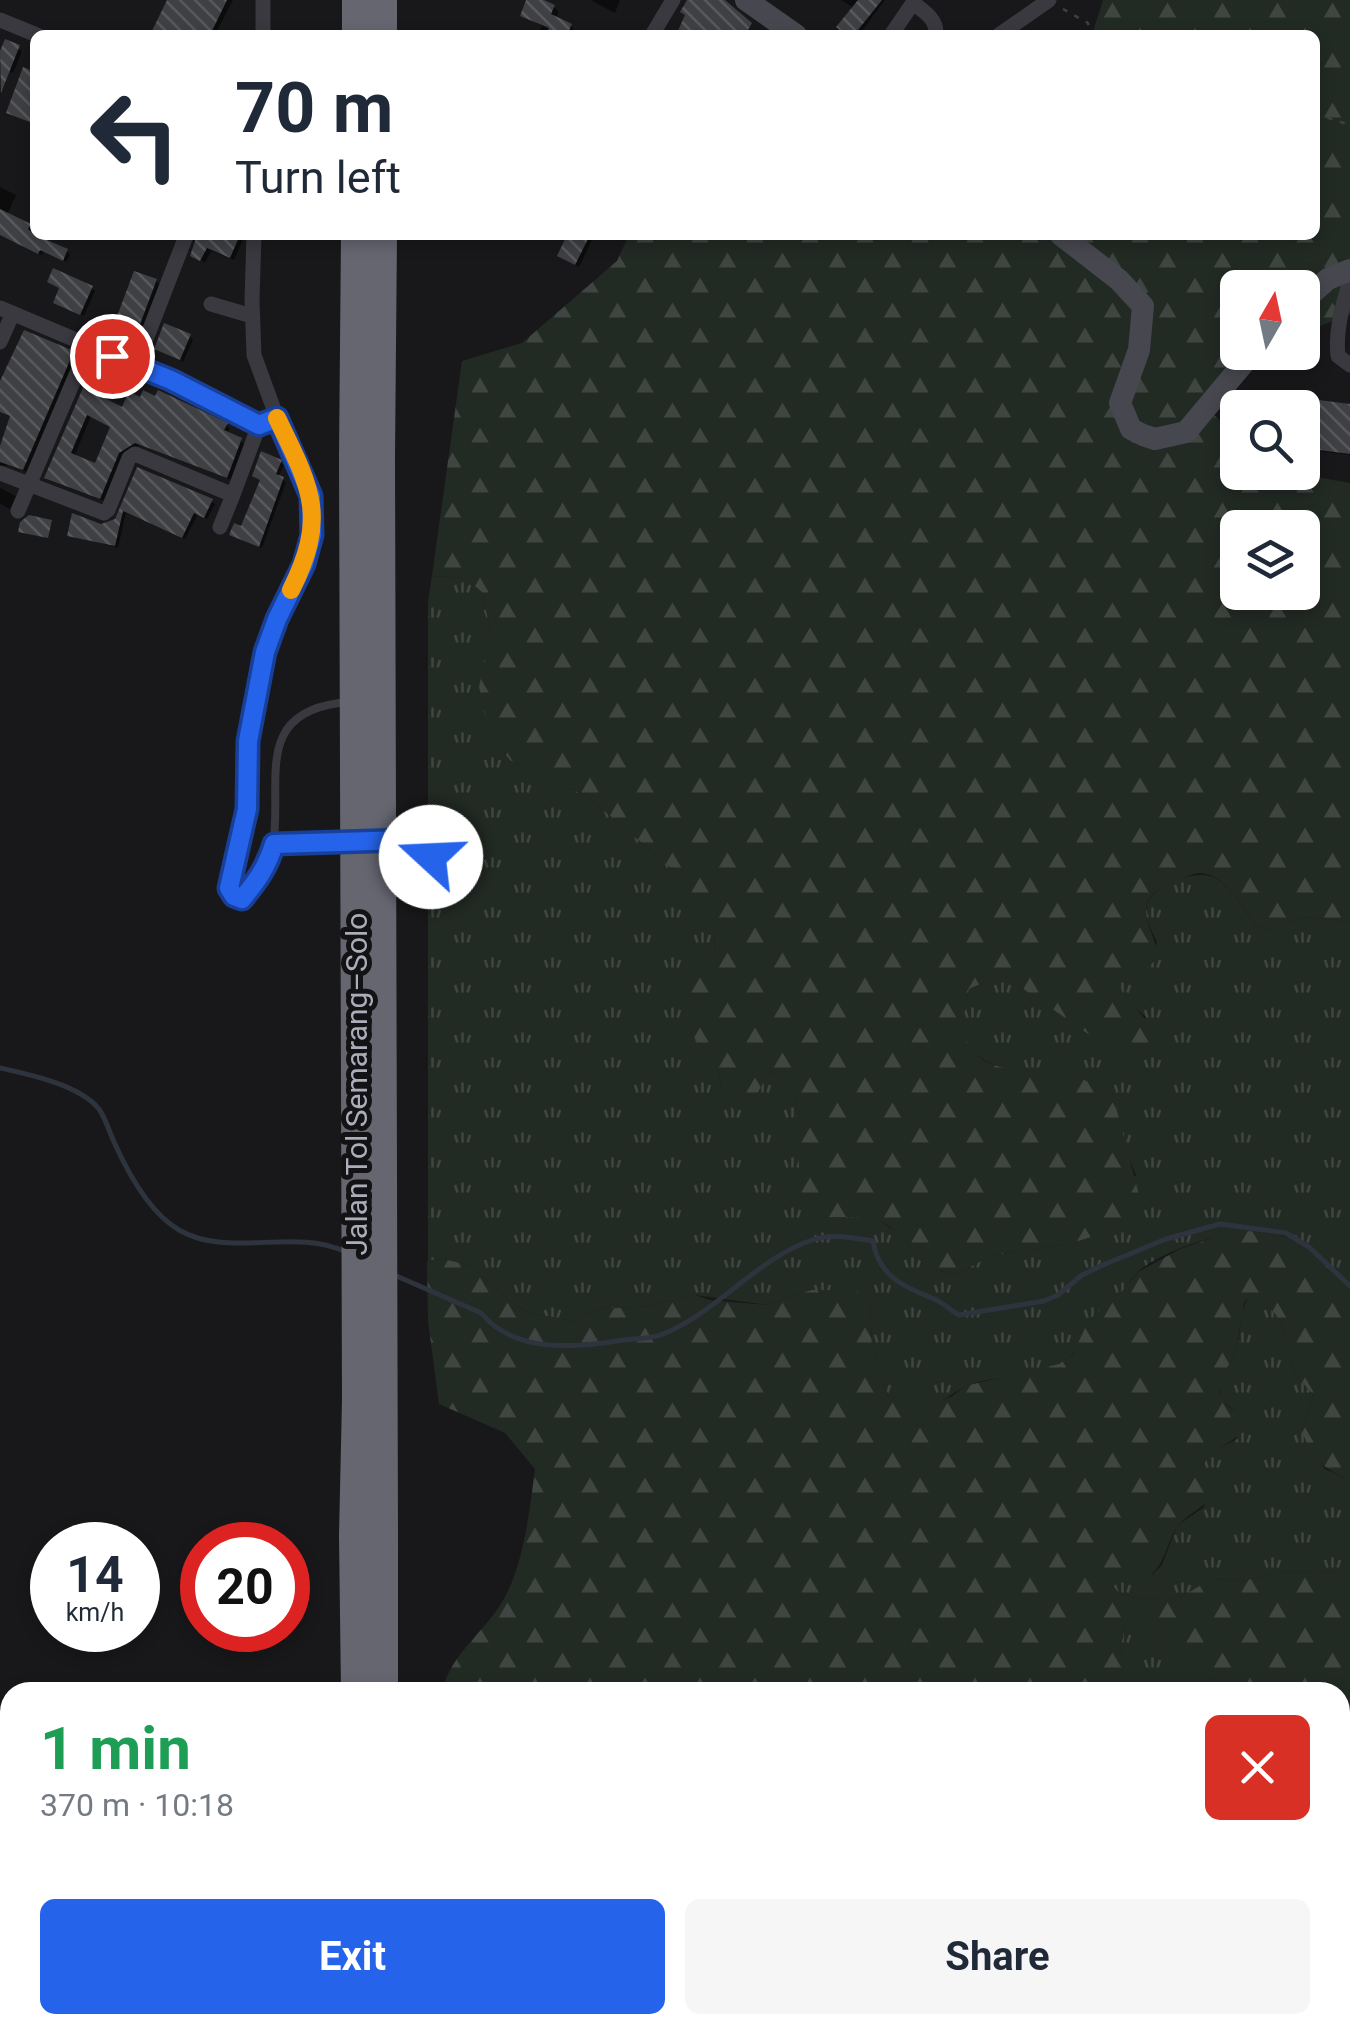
<!DOCTYPE html>
<meta charset="utf-8">
<style>
:root{--surface:#fff;--page:#f6f6f7;--text:#1f2937;--muted:#747a83;--accent:#2563eb}
body{margin:0;font-family:Roboto,sans-serif;background:var(--page);color:var(--text);height:100vh;display:flex;flex-direction:column;font-size:38px;white-space:nowrap}
*{box-sizing:border-box;margin:0}
p{font-size:32px;color:var(--muted)}
.icon{flex:none;width:55px;height:55px;fill:none;stroke:currentColor;stroke-width:2;stroke-linecap:round;stroke-linejoin:round}
.map{position:relative;flex:1;overflow:hidden}
.panel{position:absolute;left:0px;top:1682px;width:1350px;height:352px;display:flex;flex-direction:column;background:var(--surface);border-radius:30px 30px 0 0;box-shadow:0 5px 15px #0003}
.panel>*{flex:none}
.guide{position:absolute;left:30px;top:30px;width:1290px;height:210px;border-radius:15px;box-shadow:0 5px 15px #0003;background:#fff;color:var(--text);overflow:hidden}
.needle{width:65px;rotate:9deg}
.fabs{position:absolute;left:1220px;top:270px;display:grid;gap:20px}
.fabs a{display:grid;place-items:center;width:100px;height:100px;border-radius:15px;background:var(--surface);box-shadow:0 5px 15px #0003;font-size:50px}
.speed{position:absolute;left:30px;top:1522px;display:flex;gap:20px;font-size:50px;font-weight:700;text-align:center}
.speed>*{display:grid;place-content:center;width:130px;height:130px;border-radius:50%;background:var(--surface);box-shadow:0 5px 15px #0003;line-height:1}
.speed small{font-size:25px;font-weight:400}
.speed .limit{border:15px solid #d22;background:#fff;color:#111}
.pin{position:absolute;display:grid;place-items:center;width:85px;height:85px;color:#fff;margin:-42px;border:5px solid #fff;border-radius:50%;box-shadow:0 2px 10px #0007}
.me{position:absolute;width:110px;margin:-55px;rotate:290deg;stroke-linejoin:round;filter:drop-shadow(0 0 8px #0008)}
.turn{display:flex;align-items:center;gap:35px;height:210px;padding:0 40px;font-size:45px}
.turn .icon{width:130px;height:130px;stroke-width:2.5}
.turn b{display:block;font-size:70px;line-height:85px}
.round{display:grid;place-items:center;flex:none;width:105px;height:105px;border-radius:15px;background:var(--page)}
.overview{display:flex;align-items:center;justify-content:space-between;height:170px;padding:0 40px}
h1{font-size:60px;font-weight:700;line-height:75px;color:#1e9e55}
.button{display:flex;gap:20px;margin-top:auto;padding:20px 40px}
.button a{flex:1;height:115px;border-radius:15px;background:var(--accent);color:#fff;font-size:40px;font-weight:700;line-height:115px;text-align:center}
.button a+a{background:var(--page);color:var(--text)}
.map>svg:first-child{display:block}
.grass{fill:url(#grass-tufts)}
.forest{fill:url(#forest-firs);fill-rule:evenodd}
.shadow{fill:#0007;fill-rule:evenodd}
.lines{fill:none;stroke-linecap:round;stroke-linejoin:round}
.stream{stroke:#2e343e;stroke-width:5}
.building{fill:url(#building-back-hatch);fill-rule:evenodd}
.path{stroke:#3f4046;stroke-width:2.5;stroke-dasharray:5 8;stroke-linecap:butt}
.lane{stroke:#39393f;stroke-width:8}
.street{stroke:#39393f;stroke-width:15}
.secondary{stroke:#47484f;stroke-width:22}
.highway{stroke:#656670;stroke-width:30}
.highway-bridge{stroke:#656670;stroke-width:30}
.route-casing{stroke:#184099;stroke-width:25}
.route{stroke:#2563eb;stroke-width:18}
.slow{stroke:#f59e0b;stroke-width:18}
.labels{text-anchor:middle;dominant-baseline:central;stroke-width:10;stroke-linejoin:round;paint-order:stroke}
.street-label{font-size:30px;fill:#abadb9;stroke:#131315}
</style>
<div class="map">
<svg width="1350" height="2034" viewBox="0 0 1350 2034">
<defs>
<pattern id="grass-tufts" width="24" height="20" patternUnits="userSpaceOnUse" patternTransform="scale(2.5)"><rect width="24" height="20" fill="#222a24"/><path d="M3 7l-1-3M5 7V3M7 7l1-3M15 17l-1-3M17 17v-4M19 17l1-3" fill="none" stroke="#3f4642"/></pattern>
<pattern id="forest-firs" width="22" height="20" patternUnits="userSpaceOnUse" patternTransform="scale(2.5)"><rect width="22" height="20" fill="#222a24"/><path d="M5 1l3.5 6h-7zM16 11l3.5 6h-7z" fill="#3f4642"/></pattern>
<pattern id="building-back-hatch" width="6" height="6" patternUnits="userSpaceOnUse" patternTransform="scale(2.5)"><rect width="6" height="6" fill="#3f4044"/><path d="M-1 5l2 2M0 0l6 6M5-1l2 2" fill="none" stroke="#58595d"/></pattern>
</defs>
<rect width="100%" height="100%" fill="#18181a"/>
<path class="grass" d="M432,576L465,578L482,592L491,632L486,657L491,739L511,761L547,780L586,795L678,874L715,926L714,957L694,968L690,1033L716,1064L723,1093L754,1099L770,1071L796,1095L799,1134L825,1218L871,1215L900,1234L927,1269L957,1274L990,1256L1068,1244L1136,1175L1122,1141L1112,1092C1081,1085 979,1074 966,1043C960,1028 965,1004 969,989L1002,974L1121,1054L1146,1017L1121,996L1118,981L1147,968L1157,942C1152,930 1143,918 1147,905C1152,885 1198,868 1215,878C1233,888 1245,912 1257,927L1273,930L1302,917L1350,921V1298C1329,1283 1320,1257 1299,1242C1263,1216 1172,1244 1140,1270C1132,1276 1128,1286 1121,1293C1112,1302 1101,1308 1092,1318C1082,1330 1082,1346 1069,1357C1043,1379 998,1373 967,1386C955,1390 947,1401 933,1403C918,1405 902,1400 888,1396L872,1347L870,1300L811,1290L767,1305L695,1295L650,1306L601,1309L571,1321L530,1313L516,1306L469,1265L443,1259L428,1261V601Z
M1249,1297H1261L1281,1321L1295,1374L1314,1396L1301,1430L1325,1469L1350,1481V1567L1338,1573L1287,1571L1242,1581L1212,1579L1183,1596L1166,1599L1134,1598L1119,1593L1107,1580L1120,1575H1152L1162,1565L1177,1526L1204,1507L1211,1480L1202,1466L1211,1453L1237,1439L1241,1414C1231,1408 1221,1403 1220,1391C1218,1377 1230,1364 1235,1352C1242,1335 1238,1312 1249,1297Z
M1133,1616L1140,1617L1172,1651L1211,1677L1225,1692H1138L1131,1666L1120,1651L1126,1619Z
M1350,1971V2034H1280L1279,2025H1340V1974Z"/>
<path class="forest" d="M1103,0H1350V314L1303,333L1302,288H1238V352L1264,353L1237,367L1212,413L1237,436L1238,472L1293,473L1350,483V921L1302,917L1273,930L1257,927C1244,910 1225,873 1200,873C1191,873 1178,881 1170,884C1160,888 1150,893 1147,904C1142,920 1157,939 1158,958L1147,968L1119,982C1125,1011 1154,1010 1150,1045C1135,1057 1125,1057 1107,1047L1002,974L969,989C944,1080 1014,1066 1075,1078C1088,1080 1101,1087 1112,1092L1139,1195L1114,1230L1068,1244L990,1256L957,1274L927,1269C889,1220 887,1214 825,1218L800,1192L796,1095L770,1071L754,1099L735,1112L723,1093L716,1064L690,1033L680,995L694,968L714,956L715,926L678,874L586,795L547,780L511,761L491,739L479,687L491,632L482,592L465,578L432,576L462,361L522,343L617,261L629,235H1315V35H1092ZM1238,528H1302V592H1238Z
M1236,1230C1255,1232 1276,1232 1294,1239C1318,1248 1330,1283 1350,1298V1481C1320,1466 1315,1461 1301,1430L1314,1396L1295,1374L1281,1321L1261,1297H1249L1244,1303L1236,1350L1222,1378L1219,1392L1227,1406L1241,1414L1247,1428C1233,1443 1214,1448 1202,1465L1211,1480L1213,1495C1203,1509 1183,1516 1175,1530C1166,1546 1166,1561 1151,1575H1120L1107,1580L1119,1593L1134,1598L1166,1599L1183,1596L1211,1579L1242,1581L1287,1571L1338,1573L1350,1567V1971L1340,1974V1692H1225L1211,1677L1172,1651L1140,1617L1126,1620L1120,1651L1131,1665L1138,1692H442C450,1653 487,1631 505,1597C524,1562 530,1508 535,1469L505,1433L439,1404L428,1321L427,1261L443,1259L469,1265L516,1306L530,1313L571,1321L601,1309L650,1306L695,1295L710,1300L767,1305L811,1290H854L870,1300L872,1347L888,1396L919,1403H934L951,1397L965,1386L1059,1364L1073,1354L1087,1324L1105,1304L1119,1295L1138,1272L1180,1249Z
M417,2025H1279L1280,2034H579L575,2031L528,2034L523,2030L518,2034H417Z"/>
<path class="shadow" d="M170,0H233L215,35H153Z
M529,0L554,7L559,12L555,19L571,26L575,31L573,35H537L542,26L523,15Z
M620,0L615,13L592,1L593,0Z
M841,0H885L859,35H849L854,8Z
M6,42L22,51L13,73L0,67Z
M0,187L16,195L7,215L29,226L32,229L30,233L67,251L70,255L66,262L44,251L42,255L5,237L0,228Z
M198,235H245L234,260L211,251L205,263L193,256Z
M570,235H587L592,240L579,267L563,259Z
M156,281L162,287L145,332L125,324L119,318Z
M92,288L95,291L84,316L56,302Z
M189,336L193,340L183,362L157,349Z
M72,353L76,357L27,472L8,465L0,467V451L13,418L0,412V388Z
M104,367L108,370L97,397L123,410L141,400L226,425L230,428L227,434L244,444L231,480L140,445L122,456L104,501L51,481L47,477ZM91,416L112,428L96,466L74,457Z
M1350,407V455L1317,451L1314,448L1316,427L1311,422Z
M280,462L284,465L278,477L286,482L262,548L235,537L242,529L263,481Z
M139,470L211,501L215,504L207,519L198,514L185,539L126,513L118,548L70,535L117,521Z
M0,488L16,496L10,509L0,504Z
M0,1761L10,1766L6,1784L0,1781Z
M3,1796L10,1800V1818H0Z
M0,1841L10,1844V1876L0,1873Z
M4,1880L10,1882V1913L0,1909Z
M0,1962H10V2000L0,1997Z
M23,2025H161L184,2034H68L55,2029L53,2034H19Z
M267,2025H294L290,2034H283Z"/>
<g class="lines">
<path class="stream" d="M0,1068C28,1074 80,1085 99,1109C106,1119 110,1134 115,1144C129,1175 150,1213 179,1230C229,1259 294,1227 346,1252
M392,1274L481,1313C516,1355 576,1347 625,1340C637,1338 652,1339 663,1334C718,1312 756,1259 812,1240C832,1233 852,1238 873,1241C878,1275 903,1287 932,1298C941,1301 950,1310 959,1315L1044,1301L1058,1295L1082,1275L1103,1265L1166,1239L1220,1224L1286,1233L1309,1247L1350,1286"/>
</g>
<path class="building" d="M167,0H227L210,35H150Z
M526,0H544L555,5L551,14L572,24L567,35H545L549,28L520,16Z
M687,0H725L752,23L745,35H676L685,15L680,12Z
M858,0H882L854,35H846L836,27Z
M5,39L20,45L1,93L0,51Z
M23,67L35,72V124L6,113Z
M0,209L31,224L28,229L35,235L68,249L63,261L40,250L38,254L0,235Z
M197,235H240L230,258L207,248L200,261L190,256Z
M567,235H590L575,265L557,256Z
M53,268L93,286L80,315L53,303L59,288L47,282Z
M134,271L157,279L139,327L116,319Z
M164,323L191,334L180,360L154,349Z
M24,330L74,351L23,470L0,462V446L10,416L0,412V381Z
M95,360L106,365L95,393L122,407L129,391L140,397L143,390L155,396L158,390L228,423L224,430L242,438L227,478L135,443L119,453L100,499L44,478ZM87,415L110,427L95,463L71,453Z
M1311,399L1350,404V454L1311,449L1314,424L1309,423Z
M261,451L282,460L276,474L284,477L259,547L229,535L234,523L241,526L260,480L252,476Z
M137,467L213,499L204,518L194,513L182,538L123,511L115,546L67,536L72,513L101,524L115,519Z
M29,515L52,520L48,538L18,532L20,522Z"/>
<g class="lines">
<path class="path" d="M1063,9L1088,23L1090,35
M1315,114L1350,125"/>
<path class="lane" d="M277,418L311,495L313,535L304,564L277,619L265,652L247,741V809L237,863L229,887L237,900L242,899C256,883 270,868 273,846C283,784 252,715 339,703
M388,841C408,840 418,842 431,857
M274,844L349,842"/>
<path class="street" d="M913,3C925,12 937,19 936,35
M0,20L37,35
M263,35V0
M652,35L673,0
M891,35L915,0
M999,35L1049,0
M1350,280C1343,306 1335,329 1338,356L1350,365
M211,304L252,316
M0,308L171,380L259,425L277,418L254,355L252,300L254,235
M0,342L13,313
M136,365L186,236
M0,473L104,513L108,510L129,458L135,454L233,495L259,425
M18,511L88,347
M220,527L233,495
M0,1826L10,1831
M0,1942L10,1945
M225,2025L243,2034"/>
<path class="secondary" d="M746,0L796,35
M1061,235L1119,280L1143,306L1139,350L1120,403L1131,429L1143,435L1155,439L1186,432L1253,352
M1302,302L1328,279L1350,270"/>
<path class="highway" d="M357,35V0
M382,35V0
M354,456L356,235
M380,457L382,235
M354,1536L356,1692
M383,1692V1537
M354,2025V2034
M382,2025L383,2034"/>
<path class="highway-bridge" d="M380,457L383,1537
M354,1536L357,1400L354,456"/>
</g>
<g class="lines">
<g class="route-casing">
<path id="route" d="M112,356L171,380L259,425L277,418L311,496L312,535L304,564L277,619L265,652L248,741L247,809L229,888L234,896L242,899C257,881 267,867 274,844L405,840L420,845L431,857"/>
</g>
<use href="#route" class="route"/>
<path class="slow" d="M277,418C311,488 328,516 291,590"/>
</g>
<g class="labels">
<g class="street-label">
<text transform="translate(356 1084) rotate(-90)">Jalan Tol Semarang–Solo</text>
</g>
</g>
</svg>
<div class="fabs">
<a><svg class="needle" viewBox="-14 -14 28 28"><path d="M0-13l5 13h-10z" fill="#e53935"/><path d="M0 13l5-13h-10z" fill="#747a83"/></svg></a>
<a><svg class="icon" aria-label="search" viewBox="0 0 24 24"><circle cx="10" cy="10" r="6"/><path d="M15 15l6 6"/></svg></a>
<a><svg class="icon" aria-label="layers" viewBox="0 0 24 24"><path d="M12 4l9 5-9 5-9-5zM3 14l9 5 9-5"/></svg></a>
</div>
<div class="speed"><div>14<small>km/h</small></div><div class="limit">20</div></div>
<div class="pin" style="left:112px;top:356px;background:#d93025"><svg class="icon" aria-label="arrive" viewBox="0 0 24 24"><path d="M6 21V4h12l-3 4 3 4H6"/></svg></div>
<svg class="me" style="left:431px;top:857px" viewBox="-20 -20 40 40"><circle r="19" fill="#fff"/><path d="M0-13L10 11 0 6-10 11z" fill="#2563eb"/></svg>
<div class="guide">
<div class="turn"><svg class="icon" aria-label="left" viewBox="0 0 24 24"><path d="M17 20v-9H6M10 6l-5 5 5 5"/></svg><div><b>70 m</b>Turn left</div></div>
</div>
<section class="panel">
<div class="overview"><div><h1>1 min</h1><p>370 m · 10:18</p></div><a class="round" style="background:#d93025;color:#fff"><svg class="icon" aria-label="close" viewBox="0 0 24 24"><path d="M6 6l12 12M18 6L6 18"/></svg></a></div>
<div class="button"><a>Exit</a><a>Share</a></div>
</section>
</div>
